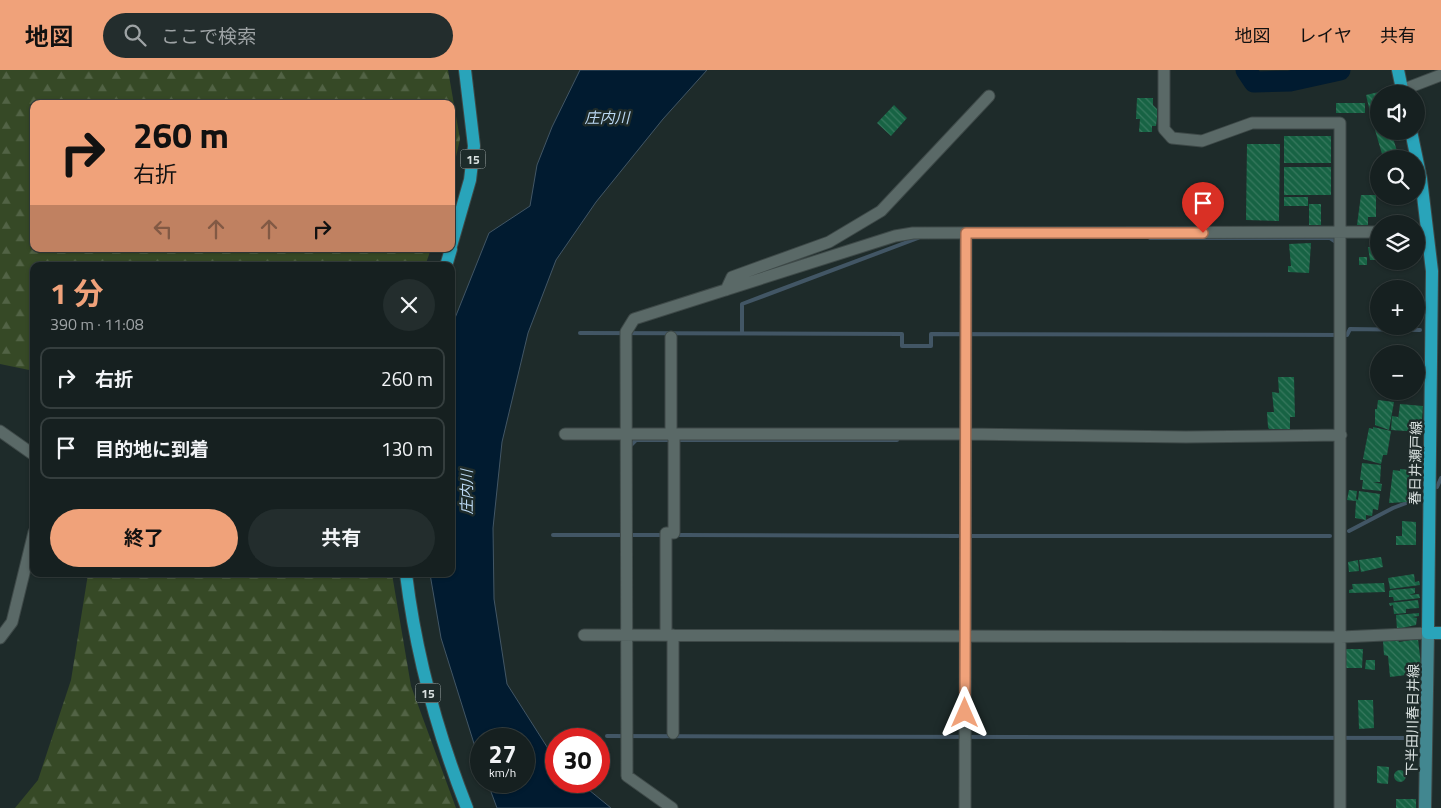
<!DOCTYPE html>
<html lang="ja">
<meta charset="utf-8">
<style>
:root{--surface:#162020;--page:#232d2d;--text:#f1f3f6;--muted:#9ea3a5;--line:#353e3e;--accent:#f0a27a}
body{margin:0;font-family:"Titillium Web","Noto Sans JP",sans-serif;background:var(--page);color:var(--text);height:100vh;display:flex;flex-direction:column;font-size:19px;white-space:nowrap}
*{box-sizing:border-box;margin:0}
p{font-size:16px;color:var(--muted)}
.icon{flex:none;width:28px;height:28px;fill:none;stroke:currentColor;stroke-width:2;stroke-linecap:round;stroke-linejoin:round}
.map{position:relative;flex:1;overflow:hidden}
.side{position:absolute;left:30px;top:192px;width:425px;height:315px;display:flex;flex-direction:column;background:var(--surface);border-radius:10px;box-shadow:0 1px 4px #0004,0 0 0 1px var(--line)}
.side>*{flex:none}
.banner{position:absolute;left:30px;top:30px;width:425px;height:152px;border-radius:10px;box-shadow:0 1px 4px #0004,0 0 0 1px var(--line);background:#f0a27a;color:#111;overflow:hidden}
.controls{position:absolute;left:1370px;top:15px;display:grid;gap:10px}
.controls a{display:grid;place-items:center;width:55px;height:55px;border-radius:50%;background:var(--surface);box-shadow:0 1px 4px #0004,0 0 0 1px var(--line);font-size:25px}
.speed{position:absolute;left:470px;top:658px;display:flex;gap:10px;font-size:25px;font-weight:700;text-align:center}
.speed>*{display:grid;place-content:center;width:65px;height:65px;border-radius:50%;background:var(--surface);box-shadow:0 1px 4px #0004,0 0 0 1px var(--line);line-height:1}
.speed small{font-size:12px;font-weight:400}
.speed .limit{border:8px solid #d22;background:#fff;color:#111}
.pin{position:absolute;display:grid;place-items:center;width:42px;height:42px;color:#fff;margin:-51px -21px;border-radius:50% 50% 50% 0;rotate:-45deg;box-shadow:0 0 5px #0007}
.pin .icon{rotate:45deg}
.me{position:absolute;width:55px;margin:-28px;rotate:0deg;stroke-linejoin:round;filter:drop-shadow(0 0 4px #0008)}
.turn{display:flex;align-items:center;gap:18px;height:105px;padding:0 20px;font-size:22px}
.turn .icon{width:65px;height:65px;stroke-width:2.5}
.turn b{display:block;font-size:35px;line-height:42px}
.lanes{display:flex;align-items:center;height:48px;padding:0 20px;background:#0003;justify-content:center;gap:25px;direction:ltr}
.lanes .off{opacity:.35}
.round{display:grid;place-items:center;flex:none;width:52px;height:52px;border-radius:26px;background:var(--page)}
.head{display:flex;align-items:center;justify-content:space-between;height:85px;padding:0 20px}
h1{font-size:30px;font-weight:700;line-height:38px;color:var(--accent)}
.button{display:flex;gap:10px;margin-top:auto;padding:10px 20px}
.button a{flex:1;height:58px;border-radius:30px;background:var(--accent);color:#111;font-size:20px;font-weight:700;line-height:58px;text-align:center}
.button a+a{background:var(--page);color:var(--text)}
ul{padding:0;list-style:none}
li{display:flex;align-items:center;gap:15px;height:62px;margin:0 10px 8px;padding:0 10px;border:2px solid var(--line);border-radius:10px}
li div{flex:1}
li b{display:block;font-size:19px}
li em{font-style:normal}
header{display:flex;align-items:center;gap:30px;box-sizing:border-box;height:70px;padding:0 25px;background:var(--accent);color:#111}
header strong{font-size:24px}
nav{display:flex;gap:28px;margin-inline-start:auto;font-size:18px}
.search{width:350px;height:45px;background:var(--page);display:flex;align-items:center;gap:12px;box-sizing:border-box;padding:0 18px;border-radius:28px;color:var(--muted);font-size:19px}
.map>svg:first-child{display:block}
.forest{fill:url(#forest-firs)}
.water{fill:#011b30;stroke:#425665}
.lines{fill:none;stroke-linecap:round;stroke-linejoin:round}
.stream{stroke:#425665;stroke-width:4}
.river{stroke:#011b30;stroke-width:21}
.building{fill:url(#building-back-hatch)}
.minor-casing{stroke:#3e4948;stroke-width:13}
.secondary-casing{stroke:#3e4948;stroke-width:14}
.primary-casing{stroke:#3e4948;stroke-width:14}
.minor{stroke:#5a6967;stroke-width:11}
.secondary{stroke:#428790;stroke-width:12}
.primary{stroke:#29a4ba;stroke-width:12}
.route-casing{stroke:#9c694f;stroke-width:12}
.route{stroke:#f0a27a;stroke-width:9}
.labels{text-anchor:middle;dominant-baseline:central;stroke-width:5;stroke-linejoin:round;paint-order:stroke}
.shield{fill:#1e2b2a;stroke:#a1aaa9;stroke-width:1}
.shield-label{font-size:12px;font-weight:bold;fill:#d9e1e0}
.street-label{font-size:14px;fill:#d9e1e0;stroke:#1e2b2a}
.water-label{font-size:15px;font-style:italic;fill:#bcd9f4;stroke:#1e2b2a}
</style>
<header>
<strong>地図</strong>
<div class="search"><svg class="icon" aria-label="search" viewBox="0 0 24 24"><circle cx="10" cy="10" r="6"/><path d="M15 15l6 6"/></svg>ここで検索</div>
<nav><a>地図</a><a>レイヤ</a><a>共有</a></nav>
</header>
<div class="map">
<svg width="1441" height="738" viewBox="0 0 1441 738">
<defs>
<pattern id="forest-firs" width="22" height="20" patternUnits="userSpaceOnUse" patternTransform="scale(1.25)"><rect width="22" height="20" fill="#364926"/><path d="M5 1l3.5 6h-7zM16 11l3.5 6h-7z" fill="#526345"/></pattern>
<pattern id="building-back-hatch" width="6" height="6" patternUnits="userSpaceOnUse" patternTransform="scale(1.25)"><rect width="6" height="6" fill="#176344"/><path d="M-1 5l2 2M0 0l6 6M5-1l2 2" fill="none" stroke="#38795f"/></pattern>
</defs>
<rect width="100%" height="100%" fill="#1e2b2a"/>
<path class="forest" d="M0,0H448L460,69L451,109V34H34V179H431L425,196H34V301L0,294Z
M88,504H392L411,616L456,738H15L38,710L71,610Z"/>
<path class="water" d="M580,0H707L663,49L596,132L556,190L528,263L502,372L493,458L494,529L507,614L556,691V711H578L611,738H497L487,711H524V669H481V696L441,568L430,504H451V258L489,163L530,136L537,95L552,57Z"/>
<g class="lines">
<path class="stream" d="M1150,168H1330L1336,172
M580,263L902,264V276H931V264L1347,265L1350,259L1420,260
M742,263V234L918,168
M631,375L636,370H897
M1437,417L1441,408
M1349,461L1393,438L1422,427
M553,465H661
M680,465L958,466
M972,466H1330
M607,666L1419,668"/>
<path class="river" d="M1246,0L1254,12L1290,11L1340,0"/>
</g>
<path class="building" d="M1383,21V24H1379V40L1370,42L1366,25Z
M1137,28H1153V35L1157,39V48L1156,56H1152V62H1139L1140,49H1136Z
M1336,33H1365V43H1336Z
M894,35L907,48L891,66L877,53Z
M1379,52V61H1400L1402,70L1399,71L1398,67L1393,68L1397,81L1382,84L1373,53Z
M1284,66H1331V93H1284Z
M1247,74H1280L1279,151L1246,150Z
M1284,97H1331V125H1284Z
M1361,125H1376V147H1368V155H1357Z
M1284,127H1308V136H1284Z
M1309,134H1321V155H1309Z
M1370,170H1379V190H1370L1368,177H1370Z
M1311,173L1309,203L1288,202V196H1291L1289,174Z
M1359,187H1367V195H1359Z
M1416,293L1424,294L1420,316H1416Z
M1278,307H1294L1295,347H1290V359H1269L1268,357L1267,342H1274L1272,322L1279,323Z
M1378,330L1394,332L1389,360L1375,355V339H1377Z
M1400,334L1423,336L1421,362L1391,360L1392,346L1398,347V350Z
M1373,357L1391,361L1387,385H1383L1381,394L1363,389L1369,358L1373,359Z
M1362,393L1381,395L1380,412H1373L1382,414L1381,421L1362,419L1363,410H1360Z
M1400,399L1420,401L1417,420L1409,419L1407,432L1389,433L1393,400L1400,401Z
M1349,420L1357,421L1356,429L1358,430L1359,421L1380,424L1378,440L1373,439L1372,446L1366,445V450L1355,448L1356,431L1347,430Z
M1402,451L1416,452V475H1396V466H1402Z
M1381,487L1383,497L1361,502L1359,490Z
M1358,490L1359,501L1349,502L1348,492Z
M1414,504L1415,512L1419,511L1420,515L1390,519L1388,508Z
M1384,513L1385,522L1349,523V520L1353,519L1352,514Z
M1415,518V523L1409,525L1419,524L1420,528L1394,531L1393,527H1389V521L1391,520Z
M1418,530L1419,538L1406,539V543L1394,544L1393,535L1390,536L1389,533Z
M1419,543V546L1412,547L1417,548L1416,555L1397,559L1396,545Z
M1398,569L1399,572L1418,569L1422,603L1390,607L1388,586L1384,585L1383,571Z
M1346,579H1363L1362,598H1346Z
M1366,590H1375V600L1365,599Z
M1358,630H1373L1374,658L1359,659Z
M1377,696L1389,697L1388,714L1377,713Z
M1394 706a6 6 0 1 1 12 0a6 6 0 1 1-12 0Z
M1396,729H1416V738H1396Z"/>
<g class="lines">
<g class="minor-casing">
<path id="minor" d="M1164,0V59L1172,68L1202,71L1252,53H1340V738
M1402,20L1441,5
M726,220L732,207L829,172L881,141L989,26
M671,267V365
M0,361L34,385
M565,364H965L1186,367L1341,365
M584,565L1341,567L1428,563
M666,565V463H674V365
M0,568L12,552L34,462
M673,663V565
M672,738L627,706L626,262L634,249L895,166L913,163L1379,162
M965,738L966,163"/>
</g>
<g class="secondary-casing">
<path id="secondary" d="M1425,738L1428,563"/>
</g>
<g class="primary-casing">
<path id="primary" d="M1398,0L1403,24
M1411,61L1421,109L1432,201L1428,563H1441
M451,176L470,110L474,76L465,0
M446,196L451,179
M406,504C416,585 437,662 467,738"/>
</g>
<use href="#minor" class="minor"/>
<use href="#secondary" class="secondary"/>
<use href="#primary" class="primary"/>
</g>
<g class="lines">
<g class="route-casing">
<path id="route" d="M965,643L966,163H1203"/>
</g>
<use href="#route" class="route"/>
</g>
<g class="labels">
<g class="shield">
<rect x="460.5" y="79.5" width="25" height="19" rx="4"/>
<rect x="415.5" y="613.5" width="25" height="19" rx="4"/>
</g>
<g class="shield-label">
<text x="473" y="89">15</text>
<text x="428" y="623">15</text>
</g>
<g class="street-label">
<text transform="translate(1415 393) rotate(-89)">春日井瀬戸線</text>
<text transform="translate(1412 650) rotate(-89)">下半田川春日井線</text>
</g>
<g class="water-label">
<text x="607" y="47">庄内川</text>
<text transform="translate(466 422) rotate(-90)">庄内川</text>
</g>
</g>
</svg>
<div class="controls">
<a><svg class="icon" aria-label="sound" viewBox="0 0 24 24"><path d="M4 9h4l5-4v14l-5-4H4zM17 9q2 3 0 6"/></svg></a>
<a><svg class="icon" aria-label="search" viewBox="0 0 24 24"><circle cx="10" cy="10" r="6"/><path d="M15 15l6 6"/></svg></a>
<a><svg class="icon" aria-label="layers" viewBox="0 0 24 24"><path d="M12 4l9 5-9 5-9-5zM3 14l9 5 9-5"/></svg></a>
<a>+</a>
<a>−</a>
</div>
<div class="speed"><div>27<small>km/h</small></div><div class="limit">30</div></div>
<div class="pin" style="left:1203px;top:163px;background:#d93025"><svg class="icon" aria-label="arrive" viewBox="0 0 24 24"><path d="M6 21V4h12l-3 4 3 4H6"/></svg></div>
<svg class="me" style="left:965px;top:643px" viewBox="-20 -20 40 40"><path d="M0-17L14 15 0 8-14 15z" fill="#f0a27a" stroke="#fff" stroke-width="4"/></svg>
<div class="banner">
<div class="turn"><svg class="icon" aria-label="right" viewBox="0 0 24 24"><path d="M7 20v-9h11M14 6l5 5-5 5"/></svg><div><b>260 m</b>右折</div></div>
<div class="lanes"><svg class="icon off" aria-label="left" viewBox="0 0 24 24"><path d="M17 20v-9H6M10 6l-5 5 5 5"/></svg><svg class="icon off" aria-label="ahead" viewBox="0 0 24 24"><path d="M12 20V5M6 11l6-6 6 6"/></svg><svg class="icon off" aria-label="ahead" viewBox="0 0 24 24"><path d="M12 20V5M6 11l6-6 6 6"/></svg><svg class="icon" aria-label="right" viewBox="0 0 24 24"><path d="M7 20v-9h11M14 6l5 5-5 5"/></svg></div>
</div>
<section class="side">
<div class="head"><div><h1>1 分</h1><p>390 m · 11:08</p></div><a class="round"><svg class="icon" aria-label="close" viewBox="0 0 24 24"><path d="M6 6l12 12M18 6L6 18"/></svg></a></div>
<ul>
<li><svg class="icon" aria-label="right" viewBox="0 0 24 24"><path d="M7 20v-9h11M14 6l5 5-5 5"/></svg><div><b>右折</b></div><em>260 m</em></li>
<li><svg class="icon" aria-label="arrive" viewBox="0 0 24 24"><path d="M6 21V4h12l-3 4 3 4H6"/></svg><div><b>目的地に到着</b></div><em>130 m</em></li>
</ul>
<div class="button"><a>終了</a><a>共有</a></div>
</section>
</div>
